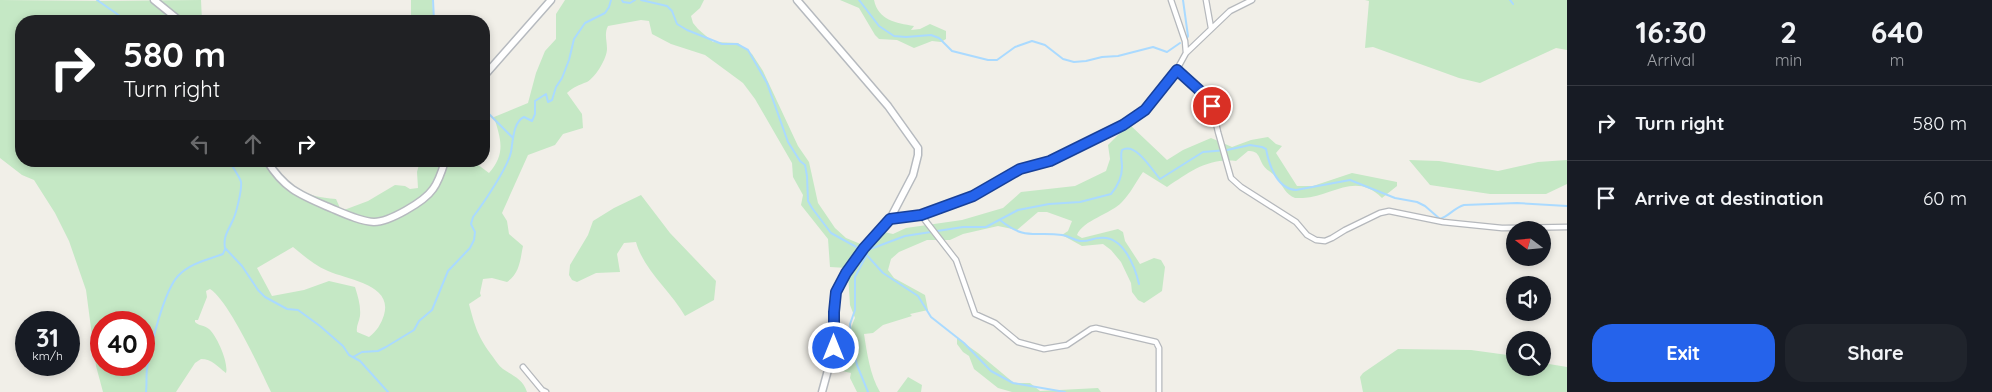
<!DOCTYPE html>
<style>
:root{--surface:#171b24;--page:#20242c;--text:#f1f3f6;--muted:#9ea1a6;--line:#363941;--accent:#2563eb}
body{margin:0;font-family:Quicksand,sans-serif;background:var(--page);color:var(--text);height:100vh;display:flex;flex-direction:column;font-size:19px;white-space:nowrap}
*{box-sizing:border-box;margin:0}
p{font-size:16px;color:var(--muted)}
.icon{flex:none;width:28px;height:28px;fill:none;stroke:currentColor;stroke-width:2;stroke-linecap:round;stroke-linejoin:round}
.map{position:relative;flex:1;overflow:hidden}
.panel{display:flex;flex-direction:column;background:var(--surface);width:425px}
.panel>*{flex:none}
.banner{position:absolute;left:15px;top:15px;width:475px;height:152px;border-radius:20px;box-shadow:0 2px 8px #0003;background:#202124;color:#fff;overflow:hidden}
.needle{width:32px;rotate:286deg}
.controls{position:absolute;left:1506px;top:221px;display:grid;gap:10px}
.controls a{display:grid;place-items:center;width:45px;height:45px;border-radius:50%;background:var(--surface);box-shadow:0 2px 8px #0003;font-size:25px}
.speed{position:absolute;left:15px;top:311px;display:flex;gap:10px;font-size:25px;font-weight:700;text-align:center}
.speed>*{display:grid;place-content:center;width:65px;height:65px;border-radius:50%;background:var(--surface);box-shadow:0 2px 8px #0003;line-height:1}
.speed small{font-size:12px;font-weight:400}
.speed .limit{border:8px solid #d22;background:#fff;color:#111}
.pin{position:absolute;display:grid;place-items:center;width:42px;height:42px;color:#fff;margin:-21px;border:2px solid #fff;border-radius:50%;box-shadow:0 1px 5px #0007}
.me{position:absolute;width:55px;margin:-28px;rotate:0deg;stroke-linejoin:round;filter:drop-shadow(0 0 4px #0008)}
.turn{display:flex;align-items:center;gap:18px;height:105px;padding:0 25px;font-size:22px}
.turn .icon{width:65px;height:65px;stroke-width:2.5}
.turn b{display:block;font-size:35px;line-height:42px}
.lanes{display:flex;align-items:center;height:48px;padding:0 25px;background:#0003;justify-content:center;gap:25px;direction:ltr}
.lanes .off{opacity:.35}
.eta{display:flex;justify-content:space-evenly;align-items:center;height:85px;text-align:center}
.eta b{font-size:30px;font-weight:700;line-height:35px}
.cta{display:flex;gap:10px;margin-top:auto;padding:10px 25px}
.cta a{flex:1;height:58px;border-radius:20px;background:var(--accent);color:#fff;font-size:20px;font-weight:700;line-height:58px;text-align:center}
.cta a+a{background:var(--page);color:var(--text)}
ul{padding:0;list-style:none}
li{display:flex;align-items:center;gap:15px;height:75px;padding:0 25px;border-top:1px solid var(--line)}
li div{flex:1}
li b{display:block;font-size:19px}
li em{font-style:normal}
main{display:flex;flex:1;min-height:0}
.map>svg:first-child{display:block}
.green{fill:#c5e8c5;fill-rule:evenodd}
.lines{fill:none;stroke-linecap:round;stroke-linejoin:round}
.stream{stroke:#aadaff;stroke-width:2}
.street-casing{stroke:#b5b8bc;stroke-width:7}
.secondary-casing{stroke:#b6babf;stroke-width:9}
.street{stroke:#fff;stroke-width:4.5}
.secondary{stroke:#fff;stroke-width:6}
.route-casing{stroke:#184099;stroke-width:12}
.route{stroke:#2563eb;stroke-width:9}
</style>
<main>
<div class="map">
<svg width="1567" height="392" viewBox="0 0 1567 392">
<rect width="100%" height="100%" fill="#f1efe8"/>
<path class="green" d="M0,0L105,1L201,0L202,21H21V161H270C288,187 305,197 336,199L340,208L344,210L368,201L395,185L405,186L410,189L418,188L417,172L420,161H473L489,173C506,153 501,140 494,117L528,103L536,73L545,51L556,39V14L565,0H704L700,8L691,16L693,23L698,29L713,42L738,43L752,54L763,71L798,146L809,162L818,203L835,228L846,238L863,245L869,243L884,232L893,234L906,228L962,220L1003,208L1021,192L1075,186L1106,171L1110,159L1108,145L1129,124L1167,160L1183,150L1211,138L1232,147L1251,140L1268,137L1276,144L1282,146L1276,153L1297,186H1313L1352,173L1397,182V186L1382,198C1355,171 1332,197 1303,198C1300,198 1297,198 1295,198C1286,195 1282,185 1277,178C1273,173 1266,170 1263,165C1258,156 1259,151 1248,151L1236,161C1207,158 1190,172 1167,187L1143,172C1136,182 1130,194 1122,202C1111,214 1083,220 1077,235L1082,238L1118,229L1123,232L1125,241L1140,264L1154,258L1161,260L1165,267L1162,291L1144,303L1138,300L1132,292L1131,283L1121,262L1111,250L1103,244L1082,246L1062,235L1068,231L1072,221L1047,212H1038L1017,230L998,226L963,234L950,240H927L899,252L891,259L888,270L894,278L925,295L928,310L910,314L912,316L883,325L873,333L864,334C867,353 870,375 880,392H857L850,378L851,373L842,371C841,364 851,325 855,318L850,305L848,273L847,268L830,267L828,239L801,205L803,195L793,177L792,163L755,99L743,83L705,55L671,44L652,34L649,21L641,20L608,26C604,34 607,40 607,49C607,58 596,77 587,82C579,85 573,87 567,93L582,114L583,128L563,134L555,145L528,155L502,213L507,221L509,234L523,246C520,260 520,273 507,282L492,278L483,279L480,293L481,296L469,304C475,327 478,337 493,357C496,361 499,366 503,369C513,376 523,379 527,392H271C260,369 229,301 210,289L206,291L207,297L198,320H195V322C199,326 204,325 209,329C217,336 229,363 226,373C218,367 212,359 201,359L195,363L176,392H103L96,366L86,290L69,241L55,213L34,180L22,175L0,158ZM293,247C304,256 314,265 328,271C348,280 393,284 384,315C381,324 377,331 369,337L357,332C356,326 359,322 360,316C361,306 358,297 355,287L329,281L304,290L272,296L257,268ZM101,322H144V365H101Z
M411,0H432L434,21H411Z
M840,0H874C878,20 896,23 914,26L911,30L920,29L930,24L946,31V39L941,42L932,41L914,48L897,40L879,39L875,35L859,8Z
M1365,0H1567V50L1556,48L1480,83L1459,78L1373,47L1365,48L1369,1Z
M1409,160L1439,161L1498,171L1538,162L1567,160V184L1546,194H1490L1430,185Z
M641,195L670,233L716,281L714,300L685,316C671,291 644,271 636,242L624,243L617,254L620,272L596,273L577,282L572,280L569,275L570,265L588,235L593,221L614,208Z
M957,338L978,353L1014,383H1030L1040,391L1098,388L1101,392H1012L998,388L974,369L969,356L963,352L957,344Z
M1398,349L1471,350L1515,356V368H1542L1543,363L1567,367V392H1363L1360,377L1363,373Z
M908,377L922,385L921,392H897Z"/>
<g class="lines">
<path class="stream" d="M97,0L127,21
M433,0L434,21
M622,0L623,2L630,3L635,0
M641,0L667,6L672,11L677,24L687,30L722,44H737L748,50L767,83L788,142L800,161L805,165L807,176L808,201L812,208L831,233L860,249
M859,0L879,26L894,36L906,37L931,35L939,38L952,51L988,60H997L1015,47L1032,41L1045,45L1063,59L1074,62L1086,61L1102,57L1118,56L1153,47L1167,52L1180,43
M1183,0L1188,36L1186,40
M1510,0L1513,4
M484,109L513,138
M230,161C232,167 241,179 241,182C242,190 236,215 232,222C228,231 223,237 225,248L242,266L258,290L265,297L287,309L298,310L320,326L343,346L349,355L360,361L388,392
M1000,220C1026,241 1034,231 1062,235C1069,236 1074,240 1080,241C1088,242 1093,238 1099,238C1123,234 1135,267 1139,284
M865,251L905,236L963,227H986L1018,210L1049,204L1080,202L1111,194C1117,187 1122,177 1122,167C1122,160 1120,156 1122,150C1136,142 1152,170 1160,179L1203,152L1227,150L1250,145L1262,147L1266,149C1269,165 1277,189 1296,190L1350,180L1395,198L1417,202L1425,206L1440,219C1449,216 1454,208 1464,205L1517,203L1567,206
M864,252L883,273L918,296L931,317L964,343L991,371L1013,383L1065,392
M867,254L855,277V310L850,324L851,341L857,365L868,392
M353,357L362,352L378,351L386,347L414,330L419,321L432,310L448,271L470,248L474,240L475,232L471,224L473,217C483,204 508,167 511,152C513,141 513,122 524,117L532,121L535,114V101L546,94L548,102L552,100L556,87L562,78L569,60L574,39L585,23L605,13L609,7L611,0
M146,392C147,384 146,376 147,369C150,347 164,291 178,276C190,263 207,260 223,254L225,249"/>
<g class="street-casing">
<path id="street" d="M1206,0L1211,28
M1186,53L1230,11L1252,0
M1177,70L1208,98L1212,106L1218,132L1231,178L1241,187L1296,222L1307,235L1316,240L1325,241L1332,238L1345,230L1380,213L1389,211L1443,222L1502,228L1567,227
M921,215L956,260L975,314L995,323L1018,342L1044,349L1067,345L1091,329L1096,328L1156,342L1159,348V392
M890,219L921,215L973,196L1020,169L1050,161L1079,148L1133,119L1145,110L1175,73L1186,53L1185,41L1171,0
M523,367L542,390L546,392"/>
</g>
<g class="secondary-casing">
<path id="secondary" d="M154,0L180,21
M797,0L888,106L918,148V155L913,175L890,219L864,248L846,273L836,292L834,312V348L822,392
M484,76L551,0
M267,161C284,188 298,194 326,206C341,212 358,221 374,222C389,222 424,202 433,189C439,181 442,171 445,161"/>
</g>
<use href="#street" class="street"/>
<use href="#secondary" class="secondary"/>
</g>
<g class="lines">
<g class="route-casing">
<path id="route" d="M834,348V312L836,292L846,273L864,248L890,219L921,215L973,196L1020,169L1050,161L1123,125L1145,110L1177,70L1208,98L1212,106"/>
</g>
<use href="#route" class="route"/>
</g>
</svg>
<div class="controls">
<a><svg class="needle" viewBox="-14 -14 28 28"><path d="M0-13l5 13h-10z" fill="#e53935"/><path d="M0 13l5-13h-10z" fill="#9ea1a6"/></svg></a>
<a><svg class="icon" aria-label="sound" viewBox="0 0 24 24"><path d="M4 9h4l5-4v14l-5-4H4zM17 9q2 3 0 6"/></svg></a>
<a><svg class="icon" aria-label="search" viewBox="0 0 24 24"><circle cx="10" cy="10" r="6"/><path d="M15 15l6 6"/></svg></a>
</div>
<div class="speed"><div>31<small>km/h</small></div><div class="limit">40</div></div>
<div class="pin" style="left:1212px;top:106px;background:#d93025"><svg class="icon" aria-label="arrive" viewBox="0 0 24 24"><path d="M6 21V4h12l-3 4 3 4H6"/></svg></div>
<svg class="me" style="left:834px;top:348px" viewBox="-20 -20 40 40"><circle r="17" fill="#2563eb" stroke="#fff" stroke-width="3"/><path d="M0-11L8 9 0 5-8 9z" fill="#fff"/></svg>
<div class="banner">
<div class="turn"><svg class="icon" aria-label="right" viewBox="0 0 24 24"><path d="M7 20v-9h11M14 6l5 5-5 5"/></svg><div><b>580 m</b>Turn right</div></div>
<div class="lanes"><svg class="icon off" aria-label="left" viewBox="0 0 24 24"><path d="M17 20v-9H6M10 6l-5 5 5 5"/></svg><svg class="icon off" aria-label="ahead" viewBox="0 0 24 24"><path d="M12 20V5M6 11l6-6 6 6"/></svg><svg class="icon" aria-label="right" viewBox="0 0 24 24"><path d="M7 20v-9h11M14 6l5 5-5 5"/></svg></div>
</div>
</div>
<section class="panel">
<div class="eta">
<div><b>16:30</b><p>Arrival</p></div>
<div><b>2</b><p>min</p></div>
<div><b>640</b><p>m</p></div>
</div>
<ul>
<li><svg class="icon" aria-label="right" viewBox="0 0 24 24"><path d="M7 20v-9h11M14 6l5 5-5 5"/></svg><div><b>Turn right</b></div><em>580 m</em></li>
<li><svg class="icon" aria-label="arrive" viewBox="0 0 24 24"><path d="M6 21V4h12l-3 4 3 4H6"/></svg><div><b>Arrive at destination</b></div><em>60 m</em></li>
</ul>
<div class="cta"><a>Exit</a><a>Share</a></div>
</section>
</main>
